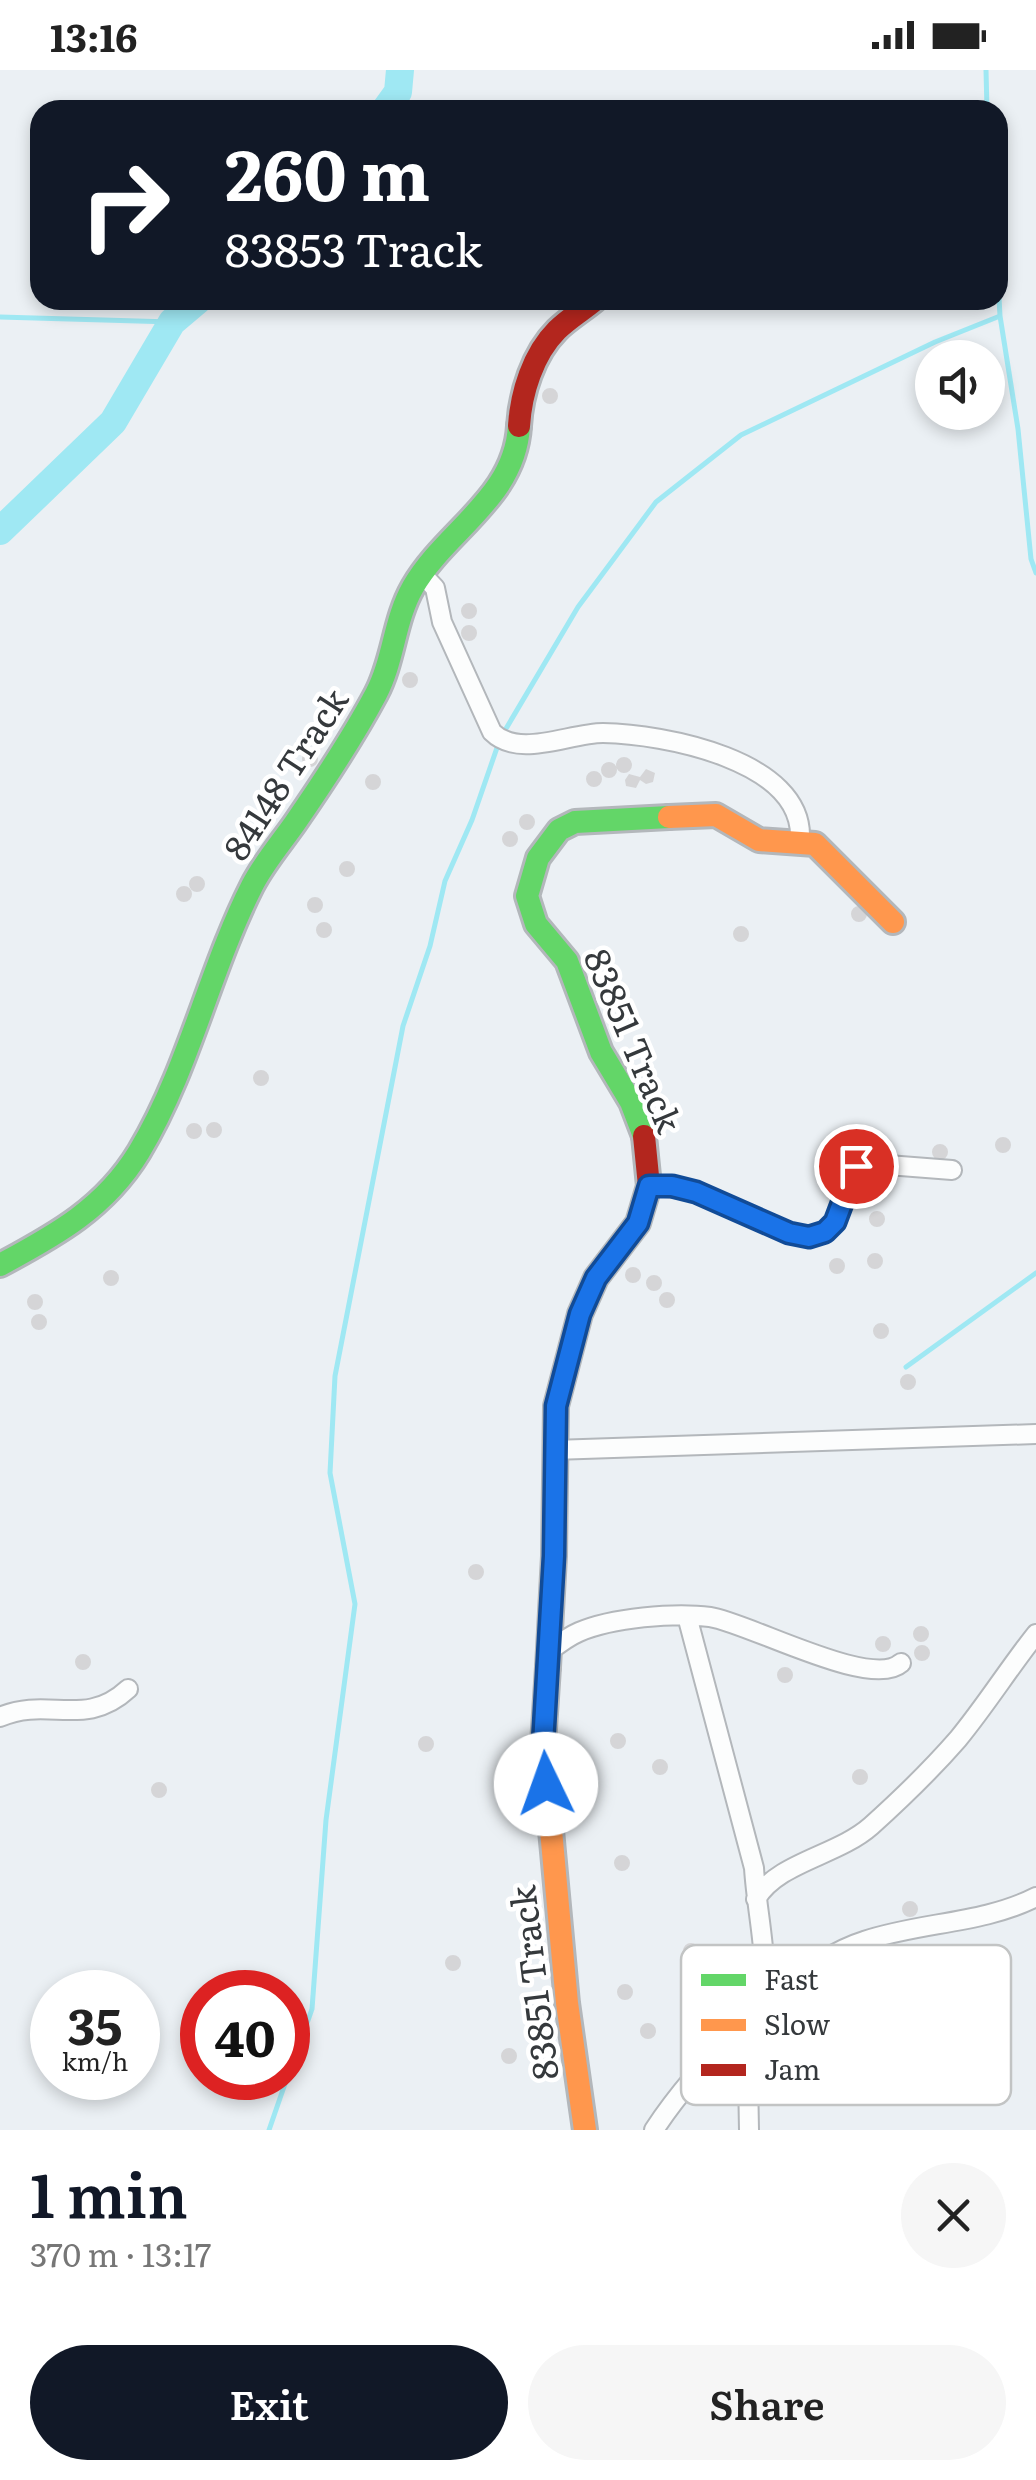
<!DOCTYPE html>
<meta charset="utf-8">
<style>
:root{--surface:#fff;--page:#f6f6f6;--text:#222;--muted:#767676;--accent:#111827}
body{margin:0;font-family:Literata,serif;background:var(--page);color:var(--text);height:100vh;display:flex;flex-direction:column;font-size:38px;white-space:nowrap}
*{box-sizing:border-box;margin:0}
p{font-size:32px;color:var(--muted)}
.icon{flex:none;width:55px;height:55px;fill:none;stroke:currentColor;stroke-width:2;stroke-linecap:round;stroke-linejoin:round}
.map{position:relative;height:2060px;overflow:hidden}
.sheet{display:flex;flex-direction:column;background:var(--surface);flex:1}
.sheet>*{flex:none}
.guide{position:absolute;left:30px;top:30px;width:978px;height:210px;border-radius:30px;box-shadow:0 5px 15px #0003;background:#111827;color:#fff;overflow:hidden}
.fabs{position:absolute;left:915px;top:270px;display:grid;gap:20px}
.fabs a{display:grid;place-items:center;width:90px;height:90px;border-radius:50%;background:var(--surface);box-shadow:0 5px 15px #0003;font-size:50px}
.speed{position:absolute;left:30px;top:1900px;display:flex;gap:20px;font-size:50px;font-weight:700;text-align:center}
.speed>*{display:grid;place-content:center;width:130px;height:130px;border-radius:50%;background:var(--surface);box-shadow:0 5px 15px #0003;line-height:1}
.speed small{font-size:25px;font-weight:400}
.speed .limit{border:15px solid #d22;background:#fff;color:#111}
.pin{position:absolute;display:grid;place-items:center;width:85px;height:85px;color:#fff;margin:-42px;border:5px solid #fff;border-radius:50%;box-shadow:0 2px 10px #0007}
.me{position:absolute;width:110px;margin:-55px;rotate:357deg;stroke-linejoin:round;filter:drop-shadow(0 0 8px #0008)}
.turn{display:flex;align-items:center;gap:35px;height:210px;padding:0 30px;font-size:45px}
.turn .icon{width:130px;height:130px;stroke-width:2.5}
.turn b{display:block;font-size:70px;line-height:85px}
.round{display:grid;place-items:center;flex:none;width:105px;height:105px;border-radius:52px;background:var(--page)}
.headline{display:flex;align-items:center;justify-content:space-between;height:170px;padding:0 30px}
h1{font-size:60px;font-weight:600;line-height:75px;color:var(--accent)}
.action{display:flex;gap:20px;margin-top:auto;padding:20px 30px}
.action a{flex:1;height:115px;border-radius:60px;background:var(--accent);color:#fff;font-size:40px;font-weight:600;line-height:115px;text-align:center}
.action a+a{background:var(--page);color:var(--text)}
.status{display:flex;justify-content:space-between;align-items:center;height:70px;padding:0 50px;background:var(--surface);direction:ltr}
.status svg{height:28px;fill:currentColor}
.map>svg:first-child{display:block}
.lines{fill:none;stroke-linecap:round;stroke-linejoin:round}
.stream{stroke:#9fe8f3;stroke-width:5}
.river{stroke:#9fe8f3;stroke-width:28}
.building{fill:#d5d5d7}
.street-casing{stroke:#b3b7bb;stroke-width:22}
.fast-casing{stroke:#b3b7bb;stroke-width:28}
.slow-casing{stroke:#b3b7bb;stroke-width:28}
.jam-casing{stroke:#b3b7bb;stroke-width:28}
.street{stroke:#fcfdfd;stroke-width:18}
.fast{stroke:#63d668;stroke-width:22}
.slow{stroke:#ff974d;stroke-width:22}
.jam{stroke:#b3261e;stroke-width:22}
.route-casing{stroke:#114b97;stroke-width:25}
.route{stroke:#1a73e8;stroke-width:18}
.labels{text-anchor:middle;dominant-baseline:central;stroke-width:9;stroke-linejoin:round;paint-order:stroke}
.street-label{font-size:35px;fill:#35393c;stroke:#fff}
.key{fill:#fff;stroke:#c2c4c4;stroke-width:2.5}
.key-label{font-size:28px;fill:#35393c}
</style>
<div class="status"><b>13:16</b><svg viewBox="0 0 49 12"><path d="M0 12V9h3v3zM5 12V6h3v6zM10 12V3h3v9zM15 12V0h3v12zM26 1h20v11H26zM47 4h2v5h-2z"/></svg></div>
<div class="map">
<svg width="1036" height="2060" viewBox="0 0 1036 2060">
<rect width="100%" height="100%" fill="#ebf0f4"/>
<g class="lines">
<path class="stream" d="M986,0L987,40
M998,209L1000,246L1018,359L1031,489L1036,503
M0,247L172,252
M504,662L578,537L656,432L741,365L935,272L1000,246
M906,1297L1036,1203
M288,2007L312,1939L326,1750L355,1534L330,1403L335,1306L403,956L430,876L445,811L472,750L499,672
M269,2060L287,2008"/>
<path class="river" d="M385,40L398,22L400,0
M0,461L113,352L172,252L198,230"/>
</g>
<path class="building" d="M542 326a8 8 0 1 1 16 0a8 8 0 1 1-16 0Z
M461 541a8 8 0 1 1 16 0a8 8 0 1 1-16 0Z
M461 563a8 8 0 1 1 16 0a8 8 0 1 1-16 0Z
M402 610a8 8 0 1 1 16 0a8 8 0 1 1-16 0Z
M302 689a8 8 0 1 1 16 0a8 8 0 1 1-16 0Z
M616 695a8 8 0 1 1 16 0a8 8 0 1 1-16 0Z
M601 700a8 8 0 1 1 16 0a8 8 0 1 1-16 0Z
M646,699L655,703L653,712L646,714L640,710L636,718L626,716L625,710L629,704L640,707Z
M586 709a8 8 0 1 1 16 0a8 8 0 1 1-16 0Z
M365 712a8 8 0 1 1 16 0a8 8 0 1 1-16 0Z
M519 752a8 8 0 1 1 16 0a8 8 0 1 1-16 0Z
M502 769a8 8 0 1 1 16 0a8 8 0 1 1-16 0Z
M339 799a8 8 0 1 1 16 0a8 8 0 1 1-16 0Z
M189 814a8 8 0 1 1 16 0a8 8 0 1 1-16 0Z
M176 824a8 8 0 1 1 16 0a8 8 0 1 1-16 0Z
M307 835a8 8 0 1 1 16 0a8 8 0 1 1-16 0Z
M851 844a8 8 0 1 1 16 0a8 8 0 1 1-16 0Z
M316 860a8 8 0 1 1 16 0a8 8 0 1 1-16 0Z
M733 864a8 8 0 1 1 16 0a8 8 0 1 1-16 0Z
M253 1008a8 8 0 1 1 16 0a8 8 0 1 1-16 0Z
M206 1060a8 8 0 1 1 16 0a8 8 0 1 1-16 0Z
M186 1061a8 8 0 1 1 16 0a8 8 0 1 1-16 0Z
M995 1075a8 8 0 1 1 16 0a8 8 0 1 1-16 0Z
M932 1082a8 8 0 1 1 16 0a8 8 0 1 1-16 0Z
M869 1149a8 8 0 1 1 16 0a8 8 0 1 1-16 0Z
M867 1191a8 8 0 1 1 16 0a8 8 0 1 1-16 0Z
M829 1196a8 8 0 1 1 16 0a8 8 0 1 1-16 0Z
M625 1205a8 8 0 1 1 16 0a8 8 0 1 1-16 0Z
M103 1208a8 8 0 1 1 16 0a8 8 0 1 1-16 0Z
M646 1213a8 8 0 1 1 16 0a8 8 0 1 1-16 0Z
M659 1230a8 8 0 1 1 16 0a8 8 0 1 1-16 0Z
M27 1232a8 8 0 1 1 16 0a8 8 0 1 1-16 0Z
M31 1252a8 8 0 1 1 16 0a8 8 0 1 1-16 0Z
M873 1261a8 8 0 1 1 16 0a8 8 0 1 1-16 0Z
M900 1312a8 8 0 1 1 16 0a8 8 0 1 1-16 0Z
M468 1502a8 8 0 1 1 16 0a8 8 0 1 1-16 0Z
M913 1564a8 8 0 1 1 16 0a8 8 0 1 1-16 0Z
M875 1574a8 8 0 1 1 16 0a8 8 0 1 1-16 0Z
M914 1583a8 8 0 1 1 16 0a8 8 0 1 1-16 0Z
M75 1592a8 8 0 1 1 16 0a8 8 0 1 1-16 0Z
M777 1605a8 8 0 1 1 16 0a8 8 0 1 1-16 0Z
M610 1671a8 8 0 1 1 16 0a8 8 0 1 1-16 0Z
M418 1674a8 8 0 1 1 16 0a8 8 0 1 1-16 0Z
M652 1697a8 8 0 1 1 16 0a8 8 0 1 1-16 0Z
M852 1707a8 8 0 1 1 16 0a8 8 0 1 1-16 0Z
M151 1720a8 8 0 1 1 16 0a8 8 0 1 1-16 0Z
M614 1793a8 8 0 1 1 16 0a8 8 0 1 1-16 0Z
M902 1839a8 8 0 1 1 16 0a8 8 0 1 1-16 0Z
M683 1881a8 8 0 1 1 16 0a8 8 0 1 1-16 0Z
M445 1893a8 8 0 1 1 16 0a8 8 0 1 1-16 0Z
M617 1922a8 8 0 1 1 16 0a8 8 0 1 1-16 0Z
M640 1961a8 8 0 1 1 16 0a8 8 0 1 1-16 0Z
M501 1986a8 8 0 1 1 16 0a8 8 0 1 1-16 0Z
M536 1998a8 8 0 1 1 16 0a8 8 0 1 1-16 0Z"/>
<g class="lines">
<g class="street-casing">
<path id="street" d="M421,503L435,518L442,552L492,662C519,689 569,663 603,663C663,664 804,690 800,769
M649,1116C665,1117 680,1117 695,1122C725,1131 801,1181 826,1161C849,1143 841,1109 862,1093L952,1100
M553,1380L1036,1364
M687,1546L754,1798C757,1846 770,1892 762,1939
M547,1583C557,1575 567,1567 579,1562C611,1548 675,1542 710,1547C749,1553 871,1620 901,1593
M0,1647C48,1626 85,1659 128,1619
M756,1829C778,1792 837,1786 871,1756C901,1729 931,1700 958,1669C986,1635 1009,1598 1036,1564
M747,1953L749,2060
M654,2060C694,1998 793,1893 864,1871C920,1852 983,1854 1036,1827"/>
</g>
<g class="fast-casing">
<path id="fast" d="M644,1066L631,1032L601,982L567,891L536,854L527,826L538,788L559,760L575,752L669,747
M0,1195C56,1165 105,1138 139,1082C189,999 209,901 252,816C263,794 281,773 295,753C324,711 352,669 376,624C394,590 394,550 413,517C446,460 515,428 519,356"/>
</g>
<g class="slow-casing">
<path id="slow" d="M669,747L716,745L759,770L815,774L893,852
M548,1597L543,1674L567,1933L585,2060"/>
</g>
<g class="jam-casing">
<path id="jam" d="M519,356C521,323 533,284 557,260C568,249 583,240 595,230
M548,1597L554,1486L556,1336L580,1244L596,1208L638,1153L649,1116L644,1066"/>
</g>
<use href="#street" class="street"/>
<use href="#fast" class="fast"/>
<use href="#slow" class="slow"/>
<use href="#jam" class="jam"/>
</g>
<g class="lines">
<g class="route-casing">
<path id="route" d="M546,1714L543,1674L554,1486L556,1336L580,1244L596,1208L638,1153L649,1116H672L696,1122L789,1163L809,1167L825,1162L835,1152L856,1096"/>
</g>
<use href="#route" class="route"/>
</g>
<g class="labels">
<g class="street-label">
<text transform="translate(284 703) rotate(-57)">84148 Track</text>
<text transform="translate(635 970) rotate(67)">83851 Track</text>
<text transform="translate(532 1913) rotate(-97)">83851 Track</text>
</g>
</g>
<rect x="681" y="1875" width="330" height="160" rx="15" class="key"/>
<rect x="701" y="1904" width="45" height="12" fill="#63d668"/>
<rect x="701" y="1949" width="45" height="12" fill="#ff974d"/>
<rect x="701" y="1994" width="45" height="12" fill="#b3261e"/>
<g class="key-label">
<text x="764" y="1920">Fast</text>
<text x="764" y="1965">Slow</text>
<text x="764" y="2010">Jam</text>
</g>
</svg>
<div class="fabs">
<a><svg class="icon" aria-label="sound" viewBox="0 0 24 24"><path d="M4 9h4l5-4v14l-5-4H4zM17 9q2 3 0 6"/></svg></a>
</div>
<div class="speed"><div>35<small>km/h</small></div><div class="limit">40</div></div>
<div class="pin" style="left:856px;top:1096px;background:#d93025"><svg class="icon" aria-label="arrive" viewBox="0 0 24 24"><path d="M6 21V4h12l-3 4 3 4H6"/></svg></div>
<svg class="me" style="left:546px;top:1714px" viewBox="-20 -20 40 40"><circle r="19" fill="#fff"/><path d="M0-13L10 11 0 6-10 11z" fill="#1a73e8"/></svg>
<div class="guide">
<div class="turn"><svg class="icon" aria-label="right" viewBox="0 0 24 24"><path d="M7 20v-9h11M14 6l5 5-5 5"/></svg><div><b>260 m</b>83853 Track</div></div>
</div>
</div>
<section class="sheet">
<div class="headline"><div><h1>1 min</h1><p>370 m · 13:17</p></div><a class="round"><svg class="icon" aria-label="close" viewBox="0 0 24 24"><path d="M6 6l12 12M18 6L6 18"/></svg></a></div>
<div class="action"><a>Exit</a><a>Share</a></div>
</section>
